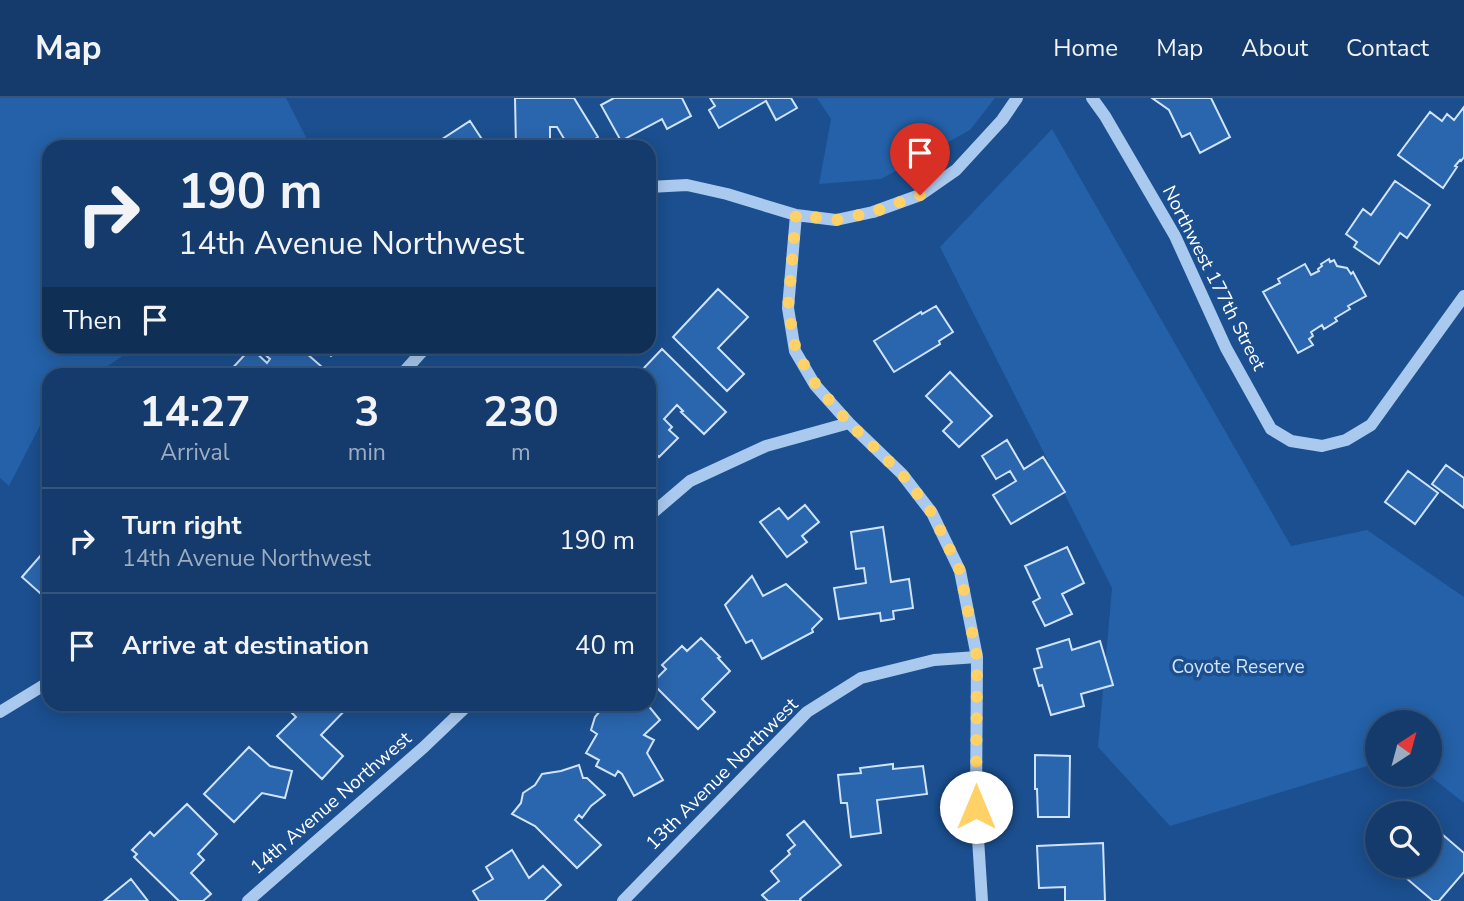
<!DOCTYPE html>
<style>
:root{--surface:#143b6b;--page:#1d4271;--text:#f1f3f6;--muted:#9dadc1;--line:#33557e}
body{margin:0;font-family:"Nunito Sans",sans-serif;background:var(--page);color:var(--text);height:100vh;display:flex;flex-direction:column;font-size:26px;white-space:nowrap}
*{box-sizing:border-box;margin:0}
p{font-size:23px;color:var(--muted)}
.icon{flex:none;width:38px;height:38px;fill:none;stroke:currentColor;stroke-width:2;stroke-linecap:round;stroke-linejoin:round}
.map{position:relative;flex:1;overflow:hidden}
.sheet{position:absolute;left:42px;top:270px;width:614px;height:343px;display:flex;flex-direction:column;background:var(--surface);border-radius:21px;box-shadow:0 4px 18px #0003,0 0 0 2px var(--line)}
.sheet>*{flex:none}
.banner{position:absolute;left:42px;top:42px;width:614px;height:214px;border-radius:21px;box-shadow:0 4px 18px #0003,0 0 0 2px var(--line);background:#143b6b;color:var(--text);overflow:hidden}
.needle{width:46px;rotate:36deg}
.controls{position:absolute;left:1365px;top:612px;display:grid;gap:14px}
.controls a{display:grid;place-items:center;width:77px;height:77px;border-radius:50%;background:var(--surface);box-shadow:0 4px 18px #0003,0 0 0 2px var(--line);font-size:35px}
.pin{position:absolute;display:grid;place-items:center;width:60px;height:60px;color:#fff;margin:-72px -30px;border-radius:50% 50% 50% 0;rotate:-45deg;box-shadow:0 0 7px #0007}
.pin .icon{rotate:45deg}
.me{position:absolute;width:77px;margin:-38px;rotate:0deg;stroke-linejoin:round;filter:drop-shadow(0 0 5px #0008)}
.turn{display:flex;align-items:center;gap:24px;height:147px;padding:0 21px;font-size:32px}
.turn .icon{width:91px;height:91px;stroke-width:2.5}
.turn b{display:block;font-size:49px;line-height:60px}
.then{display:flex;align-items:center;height:66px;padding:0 21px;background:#0003;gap:14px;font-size:26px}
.eta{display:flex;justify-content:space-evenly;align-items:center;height:119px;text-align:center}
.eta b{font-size:42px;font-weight:700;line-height:49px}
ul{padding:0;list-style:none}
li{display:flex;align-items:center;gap:21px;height:105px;padding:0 21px;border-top:2px solid var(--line)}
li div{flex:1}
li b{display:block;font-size:26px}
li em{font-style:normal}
header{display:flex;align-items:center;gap:42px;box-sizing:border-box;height:98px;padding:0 35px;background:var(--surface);border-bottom:2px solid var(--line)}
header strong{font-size:33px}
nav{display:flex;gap:38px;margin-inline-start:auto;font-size:24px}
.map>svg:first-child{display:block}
.green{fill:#2461a8}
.building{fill:#2a66ad;stroke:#cfe3fa;stroke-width:2}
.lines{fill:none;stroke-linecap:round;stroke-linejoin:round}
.minor{stroke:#a9c9ee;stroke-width:12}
.route{stroke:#ffd166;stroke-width:12;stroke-dasharray:0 21.6}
.labels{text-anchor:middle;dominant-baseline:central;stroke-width:7;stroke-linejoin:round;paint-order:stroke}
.street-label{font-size:19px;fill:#fff;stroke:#1b4f8f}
.park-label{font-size:19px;fill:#cfe3fa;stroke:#1b4f8f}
</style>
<header>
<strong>Map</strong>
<nav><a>Home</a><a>Map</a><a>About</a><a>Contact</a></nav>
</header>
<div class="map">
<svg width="1464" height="803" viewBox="0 0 1464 803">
<rect width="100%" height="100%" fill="#1b4f8f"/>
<path class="green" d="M0,0H286L311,49H49V248L136,249L96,276H49V310L9,388L0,380Z
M817,0H995L970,32L881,81L819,86L831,21Z
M1052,31L1291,448L1367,432L1464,499V705L1429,677L1430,625H1377V665L1170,728L1098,649L1112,490L940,149Z"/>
<path class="building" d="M515,0H574L598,39L582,49H569L557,29H550V49H516Z
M614,0H682L691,18L667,31L662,21L621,43L601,7Z
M710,0H791L797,10L776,22L766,3L719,30L709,12L715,8Z
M1152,0H1211L1230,39L1200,55L1190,35L1182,39L1169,12Z
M1464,9V59L1461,63L1460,62L1455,68L1457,69L1443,90L1398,57L1430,14L1442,23L1447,16L1454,22Z
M470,23L487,49H430Z
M1395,83L1430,107L1407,140L1400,135L1379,166L1354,149L1357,144L1346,136L1363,111L1371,117Z
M1329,161L1330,164L1334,162L1337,168L1347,170L1351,176L1353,174L1366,198L1348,208L1350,211L1335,220L1337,223L1324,231L1322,227L1311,234L1313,238L1309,241L1313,247L1298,255L1263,194L1280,185L1278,181L1305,166L1311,177L1319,173L1318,171L1322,168L1321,166Z
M718,191L748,219L718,250L744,276L727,293L673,239Z
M936,208L953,234L939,243L940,246L894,274L874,243L921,214L922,216Z
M269,248H298L330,276H227L251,250L267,265L270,261L263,255Z
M323,248H345L331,258Z
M662,251L726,314L704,336L681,314L683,313L677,307L664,321L672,329L669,332L678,340L659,359L649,349V283L651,281L649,276H646L642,272Z
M950,274L992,318L959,349L943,333L952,324L926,298Z
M1007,342L1024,371L1043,359L1065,394L1011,426L993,397L1016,383L1010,373L996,381L982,358Z
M1446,367L1464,380V410L1432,386Z
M1408,373L1438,395L1415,426L1385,404Z
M805,407L819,424L802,438L807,444L787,459L760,424L779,410L788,421Z
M883,429L891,484L909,481L913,510L893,513L894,521L881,523L880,515L839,521L834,490L866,485L864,470L856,471L851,434Z
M49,448V503L22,479Z
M1067,449L1084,485L1062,496L1072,516L1045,528L1033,504L1040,500L1025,468Z
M752,478L763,498L786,486L822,521L812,531L813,534L762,561L752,542L746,545L725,507Z
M701,540L720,559L718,560L730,573L702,601L715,614L698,631L652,585L666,571L662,567L682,548L687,553Z
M1069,541L1072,552L1100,543L1113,587L1081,596L1084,608L1051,617L1042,587L1039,588L1034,571L1042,569L1037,551Z
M297,606H351L321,637L343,658L322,681L277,638L296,619L290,613Z
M621,606H647L660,622L644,637L654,642L647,655L663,682L634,698L622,676L618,673L615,678L596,668L599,662L586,655L597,636L591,632L595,619L604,608L613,613Z
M249,649L270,668L292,673L285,700L262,695L234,724L204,696Z
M1035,657L1070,658L1069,719H1038L1037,691H1035Z
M893,666V671L923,668L927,696L877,702L881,735L851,739L847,705H841L838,677L861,675L860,670Z
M579,667L583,680H587L605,697L591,708L582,720L579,717L575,722L601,747L577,770L535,728L512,716L521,705L523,695L535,687L542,676L561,673Z
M187,706L217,736L198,756L204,762L191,775L211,796L203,803H179L134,759L137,756L132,752L150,734L154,738Z
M804,723L841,767L800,801L801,803H768L762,797L779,783L771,773L790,756L788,753L795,747L787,737Z
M1443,737L1464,755V774L1439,803H1433L1406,780L1416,768H1430V752Z
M1103,745L1105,803H1065V789L1039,790L1037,748Z
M512,752L529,780L543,768L561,787L544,803H479L473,793L493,781L486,769Z
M131,781L148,803H104Z"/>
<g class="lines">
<path class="minor" d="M1092,0L1105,18L1175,138L1226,250L1271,331L1291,343L1322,348L1346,342L1371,327L1464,198
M649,89L687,87L727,96L796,117L836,122L873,114L920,97L956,72L1002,22L1017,0
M796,117L788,210L795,253L815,287L849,325L902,376L932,415L960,473L977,559L976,709L982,803
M402,276L427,248
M649,418L690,383L766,348L849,325
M0,614L49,584
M248,803L424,649L469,606
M623,803L807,614L861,580L934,562L977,559"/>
</g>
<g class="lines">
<path class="route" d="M920,97L873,114L836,122L796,117L788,210L796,253L816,287L849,325L902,376L932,415L960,473L977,559L976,709"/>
</g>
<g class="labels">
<g class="street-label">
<text transform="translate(1214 180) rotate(63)">Northwest 177th Street</text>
<text transform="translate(722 676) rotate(-45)">13th Avenue Northwest</text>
<text transform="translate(331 705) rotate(-41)">14th Avenue Northwest</text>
</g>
<g class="park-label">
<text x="1238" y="569">Coyote Reserve</text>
</g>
</g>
</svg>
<div class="controls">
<a><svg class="needle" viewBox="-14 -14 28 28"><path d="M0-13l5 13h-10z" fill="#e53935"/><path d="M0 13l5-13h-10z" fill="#9dadc1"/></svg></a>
<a><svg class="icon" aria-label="search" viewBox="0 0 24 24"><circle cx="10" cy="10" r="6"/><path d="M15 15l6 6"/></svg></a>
</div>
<div class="pin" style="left:920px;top:97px;background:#d93025"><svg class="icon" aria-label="arrive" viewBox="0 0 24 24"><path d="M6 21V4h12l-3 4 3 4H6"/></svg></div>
<svg class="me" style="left:976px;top:709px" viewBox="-20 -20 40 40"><circle r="19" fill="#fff"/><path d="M0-13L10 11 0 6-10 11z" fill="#ffd166"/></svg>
<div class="banner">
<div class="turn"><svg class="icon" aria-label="right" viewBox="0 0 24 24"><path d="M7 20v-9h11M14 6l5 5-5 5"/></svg><div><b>190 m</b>14th Avenue Northwest</div></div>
<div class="then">Then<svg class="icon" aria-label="arrive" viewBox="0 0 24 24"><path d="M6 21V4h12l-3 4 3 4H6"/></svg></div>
</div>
<section class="sheet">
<div class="eta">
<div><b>14:27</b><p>Arrival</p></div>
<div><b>3</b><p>min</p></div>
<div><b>230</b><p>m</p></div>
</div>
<ul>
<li><svg class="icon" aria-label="right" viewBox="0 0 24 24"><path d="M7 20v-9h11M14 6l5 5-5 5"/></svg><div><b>Turn right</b><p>14th Avenue Northwest</p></div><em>190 m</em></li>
<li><svg class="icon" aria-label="arrive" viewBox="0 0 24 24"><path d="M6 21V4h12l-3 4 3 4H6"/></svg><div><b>Arrive at destination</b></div><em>40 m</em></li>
</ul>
</section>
</div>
